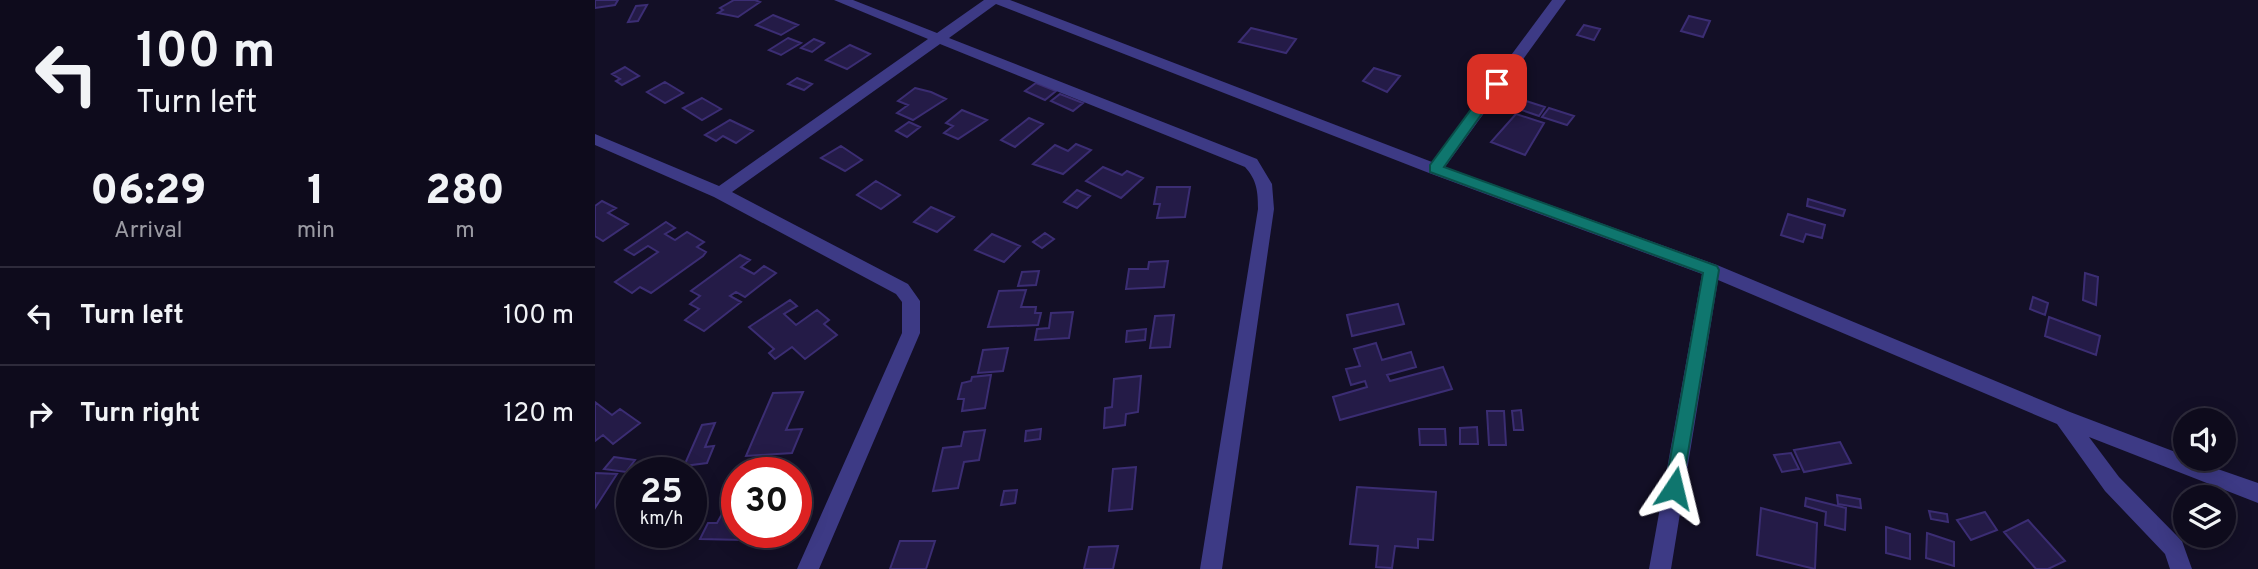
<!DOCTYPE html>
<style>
:root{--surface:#0e0b1c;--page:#171425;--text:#f1f3f6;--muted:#9b9ba3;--line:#2e2b3b}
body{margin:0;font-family:Overpass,sans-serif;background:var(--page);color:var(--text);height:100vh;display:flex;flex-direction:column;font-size:26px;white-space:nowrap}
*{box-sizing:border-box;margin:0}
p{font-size:23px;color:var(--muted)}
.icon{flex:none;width:38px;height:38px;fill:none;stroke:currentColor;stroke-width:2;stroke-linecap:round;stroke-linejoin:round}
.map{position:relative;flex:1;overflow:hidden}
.sheet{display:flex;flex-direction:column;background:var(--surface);width:595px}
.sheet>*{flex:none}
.banner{background:#0e0b1c;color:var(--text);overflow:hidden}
.buttons{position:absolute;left:1578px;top:408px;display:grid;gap:14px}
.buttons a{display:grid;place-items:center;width:63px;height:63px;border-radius:50%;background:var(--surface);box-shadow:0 4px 18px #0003,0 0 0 2px var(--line);font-size:35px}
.speed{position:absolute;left:21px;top:457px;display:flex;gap:14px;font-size:35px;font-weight:700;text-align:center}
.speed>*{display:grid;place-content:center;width:91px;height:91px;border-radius:50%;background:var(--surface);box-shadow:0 4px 18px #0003,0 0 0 2px var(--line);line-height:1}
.speed small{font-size:18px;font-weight:400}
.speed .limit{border:10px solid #d22;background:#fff;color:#111}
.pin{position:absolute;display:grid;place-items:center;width:60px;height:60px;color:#fff;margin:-30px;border-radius:14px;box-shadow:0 4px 10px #0006}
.me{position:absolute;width:77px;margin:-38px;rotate:10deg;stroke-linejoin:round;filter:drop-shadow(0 0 5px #0008)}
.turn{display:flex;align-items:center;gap:24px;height:147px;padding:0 21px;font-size:32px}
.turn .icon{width:91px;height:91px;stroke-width:2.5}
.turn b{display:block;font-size:49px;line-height:60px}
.eta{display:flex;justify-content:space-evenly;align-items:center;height:119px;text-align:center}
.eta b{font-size:42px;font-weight:800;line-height:49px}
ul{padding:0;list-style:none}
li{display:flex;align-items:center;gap:21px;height:98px;padding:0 21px;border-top:2px solid var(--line)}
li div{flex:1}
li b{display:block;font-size:26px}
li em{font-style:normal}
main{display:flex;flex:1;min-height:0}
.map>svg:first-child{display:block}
.building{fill:#241b47;stroke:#3b2d73;stroke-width:2}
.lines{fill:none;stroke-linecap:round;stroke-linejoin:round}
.minor{fill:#3d3a85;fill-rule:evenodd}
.route{fill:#0f766e;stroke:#0a4d48;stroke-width:2}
</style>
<main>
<section class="sheet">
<div class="banner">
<div class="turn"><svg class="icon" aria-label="left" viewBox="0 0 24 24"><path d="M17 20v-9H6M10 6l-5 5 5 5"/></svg><div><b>100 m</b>Turn left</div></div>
</div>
<div class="eta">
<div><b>06:29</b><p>Arrival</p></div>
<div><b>1</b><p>min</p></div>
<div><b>280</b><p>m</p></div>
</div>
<ul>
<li><svg class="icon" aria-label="left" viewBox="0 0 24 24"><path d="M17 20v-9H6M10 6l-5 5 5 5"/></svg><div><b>Turn left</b></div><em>100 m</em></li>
<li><svg class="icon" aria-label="right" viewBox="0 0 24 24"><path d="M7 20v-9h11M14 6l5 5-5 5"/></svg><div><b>Turn right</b></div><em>120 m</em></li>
</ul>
</section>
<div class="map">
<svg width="1663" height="569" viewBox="0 0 1663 569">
<rect width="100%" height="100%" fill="#130f26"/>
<path class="building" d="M0,0H23L20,5L0,8Z
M139,0H160L165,2L143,17L123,13L128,10L125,8Z
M52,5L43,21L33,22L41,6Z
M178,15L203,25L186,35L161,25Z
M1094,16L1115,21L1108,37L1086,31Z
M989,25L1005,29L999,40L982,35Z
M656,28L701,39L691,53L644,42Z
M193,38L206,43L186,55L174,50Z
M219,39L229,43L217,52L206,48Z
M255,45L275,54L252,69L231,60Z
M30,67L44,76L27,85L21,81L25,79L17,74Z
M779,68L805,76L792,92L768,81Z
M202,78L217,84L209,90L193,84Z
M70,82L88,93L70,103L52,92Z
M441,83L461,91L450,100L430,91Z
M320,88L336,92L351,99L318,120L302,113L313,105L303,101Z
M465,94L488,103L478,111L456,101Z
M909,94L950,107L944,116L903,102Z
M107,98L126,109L107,120L88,108Z
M954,108L979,116L972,125L947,117Z
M367,110L392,120L363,139L349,133L358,126L351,123Z
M921,114L949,123L930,155L896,142Z
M434,118L448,124L420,147L406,140Z
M135,120L158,131L141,143L128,136L121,141L110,135Z
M314,122L325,127L312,137L301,131Z
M481,144L496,150L468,174L438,164L460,145L473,151Z
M246,146L267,160L250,171L226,158Z
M508,167L527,175L532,171L548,178L526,198L491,181Z
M281,181L305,195L286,209L262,195Z
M562,187H595L590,217L562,218L565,204H559Z
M482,190L495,196L482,208L469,202Z
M1213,199L1250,210L1248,216L1212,206Z
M7,201L21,208L13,213L33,224L8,241L0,236V206Z
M336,207L359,217L342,232L319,222Z
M1193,214L1230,225L1227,238L1211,234L1208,242L1186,235Z
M71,222L80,228L70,234L80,240L92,232L109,242L102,247L111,252L108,256L56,293L45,287L37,293L20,282L63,252L53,246L39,255L30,250Z
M450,233L459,239L447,248L438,242Z
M397,234L425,246L409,262L380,250Z
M145,255L155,260L146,267L159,274L169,266L181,273L150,297L141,292L135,296L146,302L109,331L90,320L104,309L95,304L105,296L96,291Z
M573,261L569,287L531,289L534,269H553L554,262Z
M444,271L441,285L423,286L427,272Z
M1490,273L1503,277L1501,305L1488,300Z
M431,290L426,307H441L440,313H446L443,325L393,327L404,291Z
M1438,297L1453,303L1450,315L1435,309Z
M195,300L202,306L189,314L201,325L222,310L234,320L229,324L242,335L210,359L197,347L180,359L174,353L179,349L154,327Z
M803,304L809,324L757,336L752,315Z
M478,312L474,338L440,340L442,329L454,328L456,313Z
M579,315L575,347L555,348L560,316Z
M1454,317L1505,336L1501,355L1450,336Z
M551,329L550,340L531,342L532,331Z
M781,343L787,360L816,352L821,367L792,375L795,381L848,367L857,389L745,420L738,397L772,387L770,381L756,385L751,369L765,366L759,349Z
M413,348L408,371L383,373L388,350Z
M396,375L390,408L367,411L369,399H363L367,383L376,381L377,377Z
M546,376L543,412L531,414L530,425L509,428L510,408L517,407L519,379Z
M208,392L191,430L207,429L197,453L151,456L178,393Z
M0,402L17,415L25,409L45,423L18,444L8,435L0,441Z
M926,410L928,430H919L917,411Z
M892,411H909L911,445H894Z
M120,423L110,447L119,446L112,463L89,466L107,425Z
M882,427L883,444H865V428Z
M446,429L445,439L430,441L431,431Z
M824,429H850L851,445H825Z
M390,430L384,460L369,462L363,488L338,491L348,448L366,446L369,432Z
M1245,442L1256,463L1209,472L1199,450Z
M1196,453L1204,469L1187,472L1179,455Z
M19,457L40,460L31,472L9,469Z
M541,467L537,509L514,511L518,469Z
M0,473L22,474L0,508Z
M142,487V532H154L150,540L105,539L113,523H122Z
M762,487L841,492L838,540L823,539V548L800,546L797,568L781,567L783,546L755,544Z
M422,490L420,503L406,505L409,491Z
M1242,495L1265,499L1266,508L1243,504Z
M1211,498L1251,508L1250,530L1230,525L1231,512L1210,506Z
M1166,508L1222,523L1220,569L1162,555Z
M1334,511L1352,514L1353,522L1336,519Z
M1390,512L1402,530L1376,540L1362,520Z
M1433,520L1470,561L1453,569H1441L1409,532Z
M1291,527L1315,534V559L1291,553Z
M54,532H73L69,541H49Z
M1332,533L1359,542V566L1331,558Z
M305,541H340L331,569H295Z
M523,546L518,569H489L494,547Z"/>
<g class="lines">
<path class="minor" d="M239,0H258L342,33L389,0H415L837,162L957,0H971L850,167L1122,265L1475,412L1591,456V458L1663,483V503L1494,437L1524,477L1587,541L1597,569H1575L1570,554L1510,491L1462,424L1123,280L1076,569H1054L1107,274L834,173L401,4L354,38L662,159L677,184L679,209L627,569H605L663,209C663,192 662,180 650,167L345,44L137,192L313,284L325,301V333L224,569H202L307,333V302L301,294L119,197L0,145V134L124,186L333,39Z"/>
</g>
<path class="route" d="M902,80L908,84L849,167L1122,266L1124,270L1086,494L1079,496L1073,494L1070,488L1108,273L835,172V165L897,81Z"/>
</svg>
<div class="buttons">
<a><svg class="icon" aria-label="sound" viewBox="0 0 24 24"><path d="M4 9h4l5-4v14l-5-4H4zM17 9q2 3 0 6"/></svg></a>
<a><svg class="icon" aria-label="layers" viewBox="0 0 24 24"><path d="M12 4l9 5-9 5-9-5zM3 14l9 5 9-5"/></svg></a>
</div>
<div class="speed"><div>25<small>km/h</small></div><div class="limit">30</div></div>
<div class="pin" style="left:902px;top:84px;background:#d93025"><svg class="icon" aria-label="arrive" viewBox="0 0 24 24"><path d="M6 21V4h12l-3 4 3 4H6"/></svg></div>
<svg class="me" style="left:1079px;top:488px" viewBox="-20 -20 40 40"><path d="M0-17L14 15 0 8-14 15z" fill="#0f766e" stroke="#fff" stroke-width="4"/></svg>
</div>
</main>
